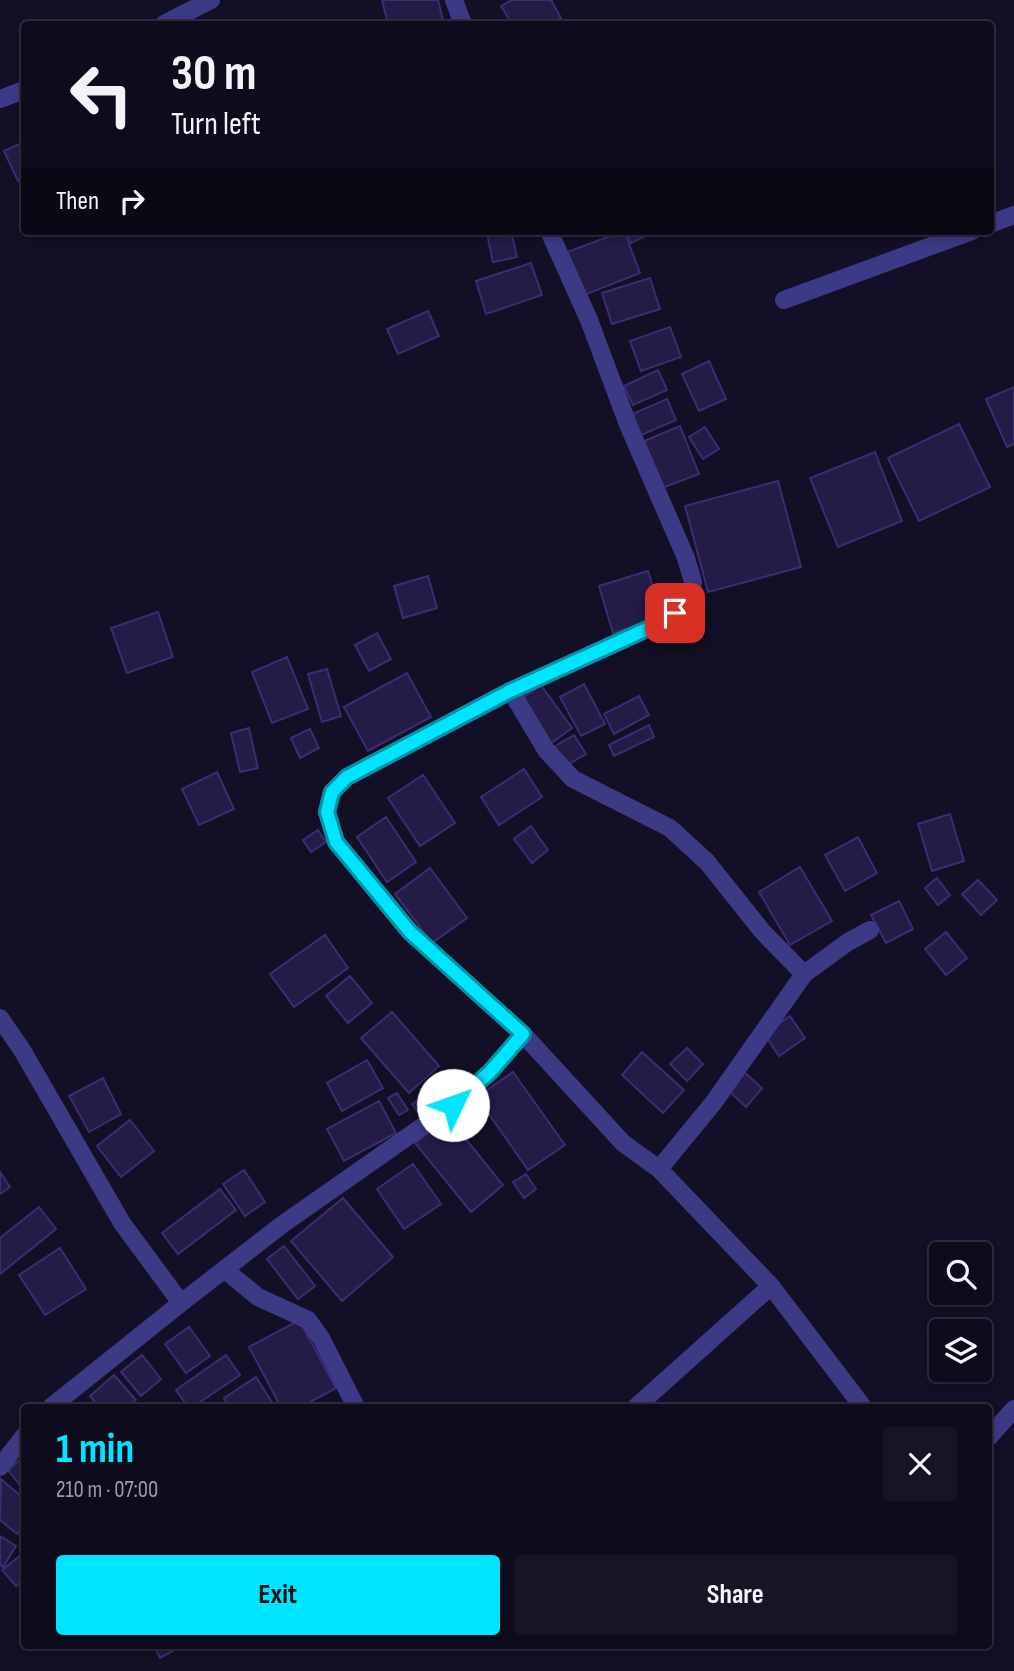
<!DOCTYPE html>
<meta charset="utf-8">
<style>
:root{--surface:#0e0b1c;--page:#171425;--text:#f1f3f6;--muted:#9b9ba3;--line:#2e2b3b;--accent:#00e5ff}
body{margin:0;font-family:"Sofia Sans Condensed",sans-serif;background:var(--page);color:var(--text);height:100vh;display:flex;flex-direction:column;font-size:26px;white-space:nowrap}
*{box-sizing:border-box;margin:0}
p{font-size:23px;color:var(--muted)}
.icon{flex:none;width:38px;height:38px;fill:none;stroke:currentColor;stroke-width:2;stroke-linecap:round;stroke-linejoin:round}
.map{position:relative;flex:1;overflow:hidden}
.panel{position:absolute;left:21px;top:1404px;width:971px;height:245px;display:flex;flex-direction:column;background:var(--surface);border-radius:7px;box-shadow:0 4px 10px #0003,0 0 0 2px var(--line)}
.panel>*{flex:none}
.banner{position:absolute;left:21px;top:21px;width:973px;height:214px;border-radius:7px;box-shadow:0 4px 10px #0003,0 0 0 2px var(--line);background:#0e0b1c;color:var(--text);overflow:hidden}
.tools{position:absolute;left:929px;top:1242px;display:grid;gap:14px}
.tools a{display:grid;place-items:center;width:63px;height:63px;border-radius:7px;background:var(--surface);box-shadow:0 4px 10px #0003,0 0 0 2px var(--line);font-size:35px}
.pin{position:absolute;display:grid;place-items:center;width:60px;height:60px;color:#fff;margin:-30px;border-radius:14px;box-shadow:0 4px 10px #0006}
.me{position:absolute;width:77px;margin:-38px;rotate:48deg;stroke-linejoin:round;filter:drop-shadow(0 0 5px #0008)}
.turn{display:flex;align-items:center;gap:24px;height:147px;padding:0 35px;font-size:32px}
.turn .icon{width:91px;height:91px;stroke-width:2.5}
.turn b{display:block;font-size:49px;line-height:60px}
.then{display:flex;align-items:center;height:66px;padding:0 35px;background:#0003;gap:14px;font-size:26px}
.round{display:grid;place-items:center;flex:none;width:74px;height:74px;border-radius:7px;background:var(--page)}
.headline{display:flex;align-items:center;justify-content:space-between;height:119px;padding:0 35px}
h1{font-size:42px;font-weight:700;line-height:52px;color:var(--accent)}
.cta{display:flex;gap:14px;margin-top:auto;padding:14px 35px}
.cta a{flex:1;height:80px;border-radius:7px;background:var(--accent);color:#111;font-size:28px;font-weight:700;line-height:80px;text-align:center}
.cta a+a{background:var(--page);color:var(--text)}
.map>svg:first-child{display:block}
.building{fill:#241b47;stroke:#3b2d73;stroke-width:2}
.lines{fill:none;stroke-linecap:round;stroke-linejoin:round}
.minor{stroke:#3d3a85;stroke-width:18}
.route-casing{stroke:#0095a6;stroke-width:18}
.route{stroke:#00e5ff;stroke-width:12}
</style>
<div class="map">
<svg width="1014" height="1671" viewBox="0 0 1014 1671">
<rect width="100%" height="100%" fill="#130f26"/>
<path class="building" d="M382,0H438L444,24H388Z
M512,0H551L561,18L549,24H512L501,6Z
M24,142V179L18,181L4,151Z
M501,231H511L517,257L493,262L487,234Z
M624,231L640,273L584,295L567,252Z
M626,231H656L631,243Z
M531,263L542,295L486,314L476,281Z
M650,278L660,309L612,324L602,293Z
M428,311L439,336L398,354L387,329Z
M670,327L681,357L641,371L630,341Z
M709,361L726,399L699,411L682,374Z
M658,370L667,390L633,405L624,386Z
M1014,387V444L1007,447L986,399Z
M667,399L676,420L639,436L630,415Z
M959,424L990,487L919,521L888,458Z
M680,426L699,474L662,488L644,441Z
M705,427L719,449L703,459L689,437Z
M875,452L902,521L838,547L810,478Z
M778,481L801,567L708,592L685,506Z
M648,571L662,618L613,633L599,586Z
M428,576L437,608L403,618L394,586Z
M158,612L173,657L127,673L111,628Z
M377,633L391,659L369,671L355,645Z
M287,657L308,709L272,723L252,672Z
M327,669L341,716L322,722L308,674Z
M407,673L431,717L368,751L344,707Z
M584,684L605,724L581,736L560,697Z
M541,685L572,728L550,744L519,701Z
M639,696L649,715L614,734L604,714Z
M649,725L654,737L614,756L609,745Z
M249,728L258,768L240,772L231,733Z
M310,729L319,748L300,758L291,738Z
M574,735L586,754L564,767L552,748Z
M524,769L542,797L499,825L481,797Z
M217,772L234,809L199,825L182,789Z
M423,775L455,823L420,846L388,798Z
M950,814L964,861L932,871L918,824Z
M386,817L416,862L387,882L357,837Z
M531,826L548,850L532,863L514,839Z
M318,830L326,842L311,852L303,840Z
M858,837L877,873L845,891L825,855Z
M800,867L832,921L790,945L759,892Z
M430,868L467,918L432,943L395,894Z
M937,878L950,895L938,905L925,888Z
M978,880L997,900L981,915L962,894Z
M899,901L913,929L886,943L871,915Z
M946,932L967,958L946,975L925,949Z
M325,935L348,968L294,1007L270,974Z
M350,976L372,1003L348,1023L326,996Z
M392,1012L439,1066L409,1093L361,1038Z
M790,1016L805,1038L779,1056L764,1034Z
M687,1048L703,1064L687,1081L670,1064Z
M642,1052L684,1090L663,1113L622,1075Z
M367,1060L383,1088L342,1111L327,1083Z
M513,1072L565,1145L528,1170L477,1097Z
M744,1072L762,1088L746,1107L728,1090Z
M103,1078L121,1114L89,1132L69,1096Z
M435,1089L446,1105L424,1121L412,1104Z
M397,1093L408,1110L399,1115L388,1098Z
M379,1101L396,1133L344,1161L327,1129Z
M448,1117L503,1185L471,1212L415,1143Z
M130,1120L154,1151L121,1177L97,1146Z
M413,1164L441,1204L404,1229L377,1189Z
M244,1170L265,1202L245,1216L223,1184Z
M0,1172L10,1187L0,1194Z
M526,1174L536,1189L524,1198L513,1182Z
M220,1189L236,1210L178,1254L162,1233Z
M343,1198L393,1257L342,1301L291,1241Z
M39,1207L56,1229L0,1274V1238Z
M284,1246L315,1286L298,1299L267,1259Z
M60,1248L86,1289L45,1315L19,1275Z
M299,1320L336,1388L301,1407H281L249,1347Z
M189,1327L210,1356L186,1373L165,1344Z
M142,1355L161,1379L141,1396L121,1372Z
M226,1355L240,1375L193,1407H188L176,1390Z
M114,1375L136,1400L128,1407H99L90,1396Z
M256,1377L275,1407H229L224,1398Z
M24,1456V1490L8,1470Z
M1,1479L24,1499V1525L17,1534L0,1520Z
M0,1536L16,1546L3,1567L0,1565Z
M21,1555L24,1560V1579L16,1586L2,1570Z
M153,1645H184L160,1658Z"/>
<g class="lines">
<path class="minor" d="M454,0L463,24
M164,24L211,0
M0,99L24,90
M990,224L1014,215
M784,300L972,231
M511,691L546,750L573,779L670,828L707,862L762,931L804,974L848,942L870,930
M0,1018L22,1050L122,1223L181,1303L51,1407
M523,1034L623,1143L659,1169L771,1286L863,1407
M659,1169L714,1102L804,974
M225,1270L258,1297L308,1320L321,1338L356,1407
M181,1303L283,1224L453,1105L490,1072L523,1034L410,932L336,842L327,812L332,792L347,777L511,691L647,629L675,613L690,598L693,582L686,558L629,427L589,320L549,231
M636,1407L771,1286
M989,1437L1014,1409
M0,1467L24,1436"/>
</g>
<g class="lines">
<g class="route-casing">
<path id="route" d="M453,1105L490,1072L523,1034L410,932L336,842L327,812L332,792L347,777L510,691L647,629L675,613"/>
</g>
<use href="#route" class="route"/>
</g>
</svg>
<div class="tools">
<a><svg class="icon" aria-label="search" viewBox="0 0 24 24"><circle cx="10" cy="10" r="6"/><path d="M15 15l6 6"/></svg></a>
<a><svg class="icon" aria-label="layers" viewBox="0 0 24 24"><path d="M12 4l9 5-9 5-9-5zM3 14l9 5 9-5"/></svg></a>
</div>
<div class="pin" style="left:675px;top:613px;background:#d93025"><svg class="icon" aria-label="arrive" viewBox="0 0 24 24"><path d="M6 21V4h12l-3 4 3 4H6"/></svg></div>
<svg class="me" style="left:453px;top:1105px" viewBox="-20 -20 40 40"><circle r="19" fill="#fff"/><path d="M0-13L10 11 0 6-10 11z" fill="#00e5ff"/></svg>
<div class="banner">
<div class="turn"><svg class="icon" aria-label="left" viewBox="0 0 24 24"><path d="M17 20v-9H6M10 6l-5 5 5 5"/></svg><div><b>30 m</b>Turn left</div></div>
<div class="then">Then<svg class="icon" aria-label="right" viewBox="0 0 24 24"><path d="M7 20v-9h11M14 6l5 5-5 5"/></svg></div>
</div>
<section class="panel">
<div class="headline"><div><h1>1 min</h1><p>210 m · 07:00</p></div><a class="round"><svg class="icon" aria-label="close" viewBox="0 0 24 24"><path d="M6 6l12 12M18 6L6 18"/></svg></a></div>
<div class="cta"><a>Exit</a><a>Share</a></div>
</section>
</div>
